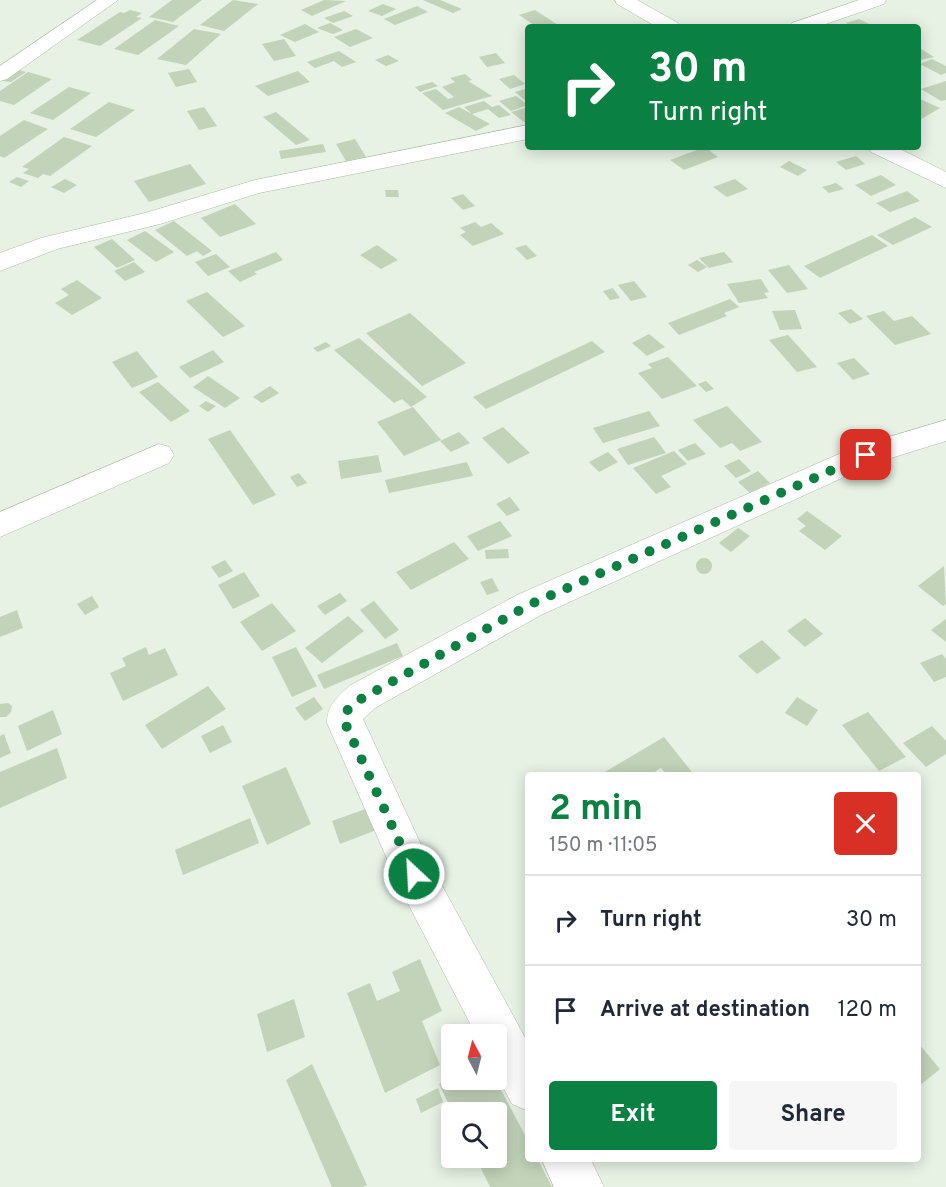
<!DOCTYPE html>
<meta charset="utf-8">
<style>
:root{--surface:#fff;--page:#f6f6f7;--text:#1f2937;--muted:#747a83;--line:#e0e1e3;--accent:#0b8043}
body{margin:0;font-family:Overpass,sans-serif;background:var(--page);color:var(--text);height:100vh;display:flex;flex-direction:column;font-size:22px;white-space:nowrap}
*{box-sizing:border-box;margin:0}
p{font-size:20px;color:var(--muted)}
.icon{flex:none;width:33px;height:33px;fill:none;stroke:currentColor;stroke-width:2;stroke-linecap:round;stroke-linejoin:round}
.map{position:relative;flex:1;overflow:hidden}
.sheet{position:absolute;left:525px;top:772px;width:396px;height:390px;display:flex;flex-direction:column;background:var(--surface);border-radius:6px;box-shadow:0 3px 15px #0003}
.sheet>*{flex:none}
.hud{position:absolute;left:525px;top:24px;width:396px;height:126px;border-radius:6px;box-shadow:0 3px 15px #0003;background:#0b8043;color:#fff;overflow:hidden}
.needle{width:39px;rotate:353deg}
.tools{position:absolute;left:441px;top:1024px;display:grid;gap:12px}
.tools a{display:grid;place-items:center;width:66px;height:66px;border-radius:6px;background:var(--surface);box-shadow:0 3px 15px #0003;font-size:30px}
.pin{position:absolute;display:grid;place-items:center;width:51px;height:51px;color:#fff;margin:-26px;border-radius:12px;box-shadow:0 3px 9px #0006}
.me{position:absolute;width:66px;margin:-33px;rotate:335deg;stroke-linejoin:round;filter:drop-shadow(0 0 4px #0008)}
.turn{display:flex;align-items:center;gap:21px;height:126px;padding:0 24px;font-size:27px}
.turn .icon{width:78px;height:78px;stroke-width:2.5}
.turn b{display:block;font-size:42px;line-height:51px}
.round{display:grid;place-items:center;flex:none;width:63px;height:63px;border-radius:6px;background:var(--page)}
.overview{display:flex;align-items:center;justify-content:space-between;height:102px;padding:0 24px}
h1{font-size:36px;font-weight:700;line-height:45px;color:var(--accent)}
.action{display:flex;gap:12px;margin-top:auto;padding:12px 24px}
.action a{flex:1;height:69px;border-radius:6px;background:var(--accent);color:#fff;font-size:24px;font-weight:700;line-height:69px;text-align:center}
.action a+a{background:var(--page);color:var(--text)}
ul{padding:0;list-style:none}
li{display:flex;align-items:center;gap:18px;height:90px;padding:0 24px;border-top:2px solid var(--line)}
li div{flex:1}
li b{display:block;font-size:22px}
li em{font-style:normal}
.map>svg:first-child{display:block}
.building{fill:#c2d3b9}
.lines{fill:none;stroke-linecap:round;stroke-linejoin:round}
.minor-casing{stroke:#adbca7;stroke-width:1}
.minor{fill:#fff;fill-rule:evenodd}
.route{stroke:#0b8043;stroke-width:10;stroke-dasharray:0 18}
</style>
<div class="map">
<svg width="946" height="1187" viewBox="0 0 946 1187">
<rect width="100%" height="100%" fill="#e7f1e4"/>
<path class="building" d="M172,0H202L173,22L149,17Z
M233,0L258,4L224,31L200,25Z
M324,0L346,1L312,16L301,10Z
M423,0H440L462,9L453,13Z
M383,4L396,9L382,16L368,11Z
M417,6L428,12L395,25L384,19Z
M130,10L142,13L136,17L142,18L100,46L77,40L120,12L124,13Z
M535,10L561,27H537L519,15Z
M344,11L353,16L333,23L324,18Z
M859,19L875,27H853L846,23Z
M155,20L179,26L138,55L114,49Z
M330,23L343,30L333,34L317,28Z
M305,24L319,32L295,42L280,35Z
M194,29L221,34L186,65L157,59Z
M356,29L373,38L350,47L334,37Z
M284,39L296,56L274,61L262,44Z
M918,47L934,57L921,60L918,58Z
M339,51L356,62L342,67L334,61L315,68L307,62Z
M496,53L505,63L487,67L479,57Z
M388,55L399,61L386,66L375,60Z
M932,59L946,66V73L941,75L920,64Z
M189,69L197,82L176,87L168,73Z
M19,70L26,72L11,82L3,81Z
M298,71L310,82L268,96L255,86Z
M28,72L52,79L14,105L0,101V91Z
M465,74L472,80L468,81L492,96L443,110L422,93L436,89L448,99L454,97L442,87L455,82L450,78Z
M514,75L525,84L510,89L499,79Z
M946,81V100L941,101L921,89Z
M432,82L438,86L420,92L415,87Z
M69,87L91,93L53,120L30,113Z
M528,88V102H527L515,92Z
M516,96L528,105L511,111L499,101Z
M918,98L940,108L918,121Z
M484,101L492,107L499,105L511,115L499,118L488,109L472,114L464,107Z
M109,102L135,110L96,137L70,129Z
M204,107L217,126L199,130L187,111Z
M459,107L470,113L490,124L476,131L445,113Z
M528,107V121L524,122L511,112Z
M276,112L310,140L296,145L263,117Z
M24,120L48,129L4,158L0,156V136Z
M64,137L92,146L50,176L43,174L38,178L23,173L29,169L22,167Z
M355,139L366,157L346,161L336,144Z
M323,144L326,152L281,159L279,151Z
M705,147L718,157L684,170L670,160Z
M856,156L865,164L846,170L836,162Z
M789,161L807,170L798,176L780,167Z
M190,164L206,184L149,202L134,181Z
M881,175L896,185L871,196L855,185Z
M17,177L29,181L21,187L9,182Z
M65,179L77,185L64,193L51,187Z
M735,179L748,189L727,197L713,187Z
M836,183L844,189L829,193L822,187Z
M385,190H398L399,197H386Z
M907,191L920,201L890,212L876,203Z
M463,194L475,206L463,210L451,198Z
M235,204L256,224L220,237L201,218Z
M915,217L932,227L893,245L877,235Z
M174,221L212,251L203,256L197,251L187,256L155,230Z
M475,222L481,227L491,223L504,234L473,246L460,235L466,232L460,228Z
M145,231L174,252L156,262L127,240Z
M872,235L888,246L820,278L804,266Z
M112,239L135,260L117,268L94,247Z
M377,245L398,260L381,269L360,255Z
M526,245L537,256L527,260L515,248Z
M276,252L283,260L254,272L257,274L240,282L228,271Z
M724,252L733,262L709,268L699,258Z
M216,254L230,267L208,276L195,262Z
M697,260L707,267L698,272L688,265Z
M134,262L145,272L125,281L114,271Z
M789,265L808,289L787,293L768,270Z
M761,279L769,292L764,293L768,298L739,303L727,284Z
M77,280L102,298L72,315L55,303L69,295L61,289Z
M634,281L647,297L631,301L618,285Z
M613,288L620,298L610,300L603,291Z
M207,292L245,326L223,337L186,301Z
M730,299L739,307L724,313L727,316L679,335L668,323Z
M851,309L863,319L850,324L838,313Z
M795,310L802,329L780,330L772,311Z
M884,311L894,321L912,316L931,334L895,345L866,316Z
M410,313L466,363L422,386L366,333Z
M649,334L665,347L647,356L632,343Z
M788,335L817,367L797,372L769,340Z
M359,338L427,397L411,407L402,399L394,403L334,350Z
M592,341L605,352L486,409L473,397Z
M326,342L331,346L318,352L313,348Z
M213,350L224,362L190,378L179,367Z
M137,351L158,377L132,388L112,362Z
M668,357L697,386L662,399L638,373L652,368L648,364Z
M854,358L870,374L853,380L837,363Z
M208,376L240,398L225,408L193,387Z
M706,381L714,389L706,392L698,384Z
M158,382L190,411L171,422L139,392Z
M270,386L279,393L262,403L253,397Z
M206,401L216,406L208,412L199,406Z
M727,406L762,442L740,451L732,443L720,448L693,420Z
M413,407L441,440L404,456L377,422Z
M649,411L660,426L603,443L593,428Z
M503,427L530,453L508,464L482,438Z
M230,430L276,495L253,505L208,439Z
M459,432L470,443L451,452L440,441Z
M654,437L666,453L628,465L617,449Z
M695,443L706,454L688,461L678,450Z
M674,451L687,464L661,476L671,487L656,494L633,468Z
M608,452L618,462L599,472L589,462Z
M378,455L382,472L341,479L338,461Z
M739,459L751,471L736,478L724,466Z
M467,462L473,476L389,493L385,480Z
M758,471L770,483L750,493L738,482Z
M299,473L307,483L297,487L290,477Z
M510,497L520,510L507,516L496,504Z
M807,511L842,536L825,550L799,531L806,526L797,519Z
M500,521L512,536L478,551L467,536Z
M738,528L750,536L731,552L719,543Z
M454,542L469,559L411,590L396,572Z
M508,549L509,558L486,559L485,550Z
M696 566a8 8 0 1 1 16 0a8 8 0 1 1-16 0Z
M225,560L233,571L219,578L211,567Z
M944,566L946,604L943,606L918,586Z
M244,572L260,596L233,609L218,585Z
M492,578L499,591L487,595L480,582Z
M340,593L347,601L325,615L317,606Z
M92,596L99,607L85,615L77,604Z
M374,601L399,630L385,639L360,610Z
M272,603L296,631L262,651L240,622Z
M17,610L23,628L0,637V617Z
M348,616L364,631L322,663L305,648Z
M805,618L823,634L805,647L787,631Z
M946,619V642L931,630Z
M762,640L781,658L757,674L738,656Z
M397,643L403,656L324,689L317,675Z
M146,647L149,655L165,648L178,675L123,701L110,673L126,666L122,658Z
M296,647L317,686L292,697L272,657Z
M942,654L946,659V677L934,682L920,663Z
M208,686L226,709L162,749L145,725Z
M314,697L323,709L305,721L295,708Z
M797,697L818,710L807,726L785,713Z
M8,703L12,706L11,712L6,717H0V704Z
M53,710L62,734L27,751L18,726Z
M868,712L906,757L879,771L842,725Z
M223,725L232,742L210,753L201,736Z
M932,726L946,741V754L926,767L903,743Z
M4,734L11,753L0,758V736Z
M664,737L695,776H667L661,768L648,776H598Z
M57,748L67,778L0,808V772Z
M286,767L311,824L267,845L242,786Z
M371,807L379,829L340,844L332,821Z
M250,818L259,843L183,875L175,850Z
M420,959L442,1011L422,1021L440,1065L385,1093L347,993L370,983L377,1001L400,991L392,972Z
M294,999L305,1037L267,1052L257,1014Z
M918,1043L940,1069L918,1087Z
M312,1064L367,1185L363,1187H332L286,1080Z
M452,1077V1080H496L528,1141V1160H538L552,1187H490L476,1158H496V1113H453L439,1084Z
M438,1088L443,1102L421,1113L416,1099Z"/>
<g class="lines">
<g class="minor-casing">
<path id="minor" d="M97,0H118L7,79L0,81V66Z
M615,0H637L678,23L681,27H657L617,4Z
M859,0H886L884,4L817,27H789L792,23Z
M528,125V139L259,193L160,224L57,249L0,271V253L41,238L145,213L255,180Z
M868,147H896L946,172V188L871,152Z
M946,420V441L875,463L541,615L375,708L363,719L428,860L528,1043V1111L512,1104L496,1074V1035H476L400,888L327,723C327,705 337,698 349,686L517,595L855,447Z
M159,444L169,447L174,455L169,463L0,537V512Z
M542,1160H591L604,1187H554Z"/>
</g>
<use href="#minor" class="minor"/>
</g>
<g class="lines">
<path class="route" d="M414,874L345,723V713L354,703L529,605L866,455"/>
</g>
</svg>
<div class="tools">
<a><svg class="needle" viewBox="-14 -14 28 28"><path d="M0-13l5 13h-10z" fill="#e53935"/><path d="M0 13l5-13h-10z" fill="#747a83"/></svg></a>
<a><svg class="icon" aria-label="search" viewBox="0 0 24 24"><circle cx="10" cy="10" r="6"/><path d="M15 15l6 6"/></svg></a>
</div>
<div class="pin" style="left:866px;top:455px;background:#d93025"><svg class="icon" aria-label="arrive" viewBox="0 0 24 24"><path d="M6 21V4h12l-3 4 3 4H6"/></svg></div>
<svg class="me" style="left:414px;top:874px" viewBox="-20 -20 40 40"><circle r="17" fill="#0b8043" stroke="#fff" stroke-width="3"/><path d="M0-11L8 9 0 5-8 9z" fill="#fff"/></svg>
<div class="hud">
<div class="turn"><svg class="icon" aria-label="right" viewBox="0 0 24 24"><path d="M7 20v-9h11M14 6l5 5-5 5"/></svg><div><b>30 m</b>Turn right</div></div>
</div>
<section class="sheet">
<div class="overview"><div><h1>2 min</h1><p>150 m · 11:05</p></div><a class="round" style="background:#d93025;color:#fff"><svg class="icon" aria-label="close" viewBox="0 0 24 24"><path d="M6 6l12 12M18 6L6 18"/></svg></a></div>
<ul>
<li><svg class="icon" aria-label="right" viewBox="0 0 24 24"><path d="M7 20v-9h11M14 6l5 5-5 5"/></svg><div><b>Turn right</b></div><em>30 m</em></li>
<li><svg class="icon" aria-label="arrive" viewBox="0 0 24 24"><path d="M6 21V4h12l-3 4 3 4H6"/></svg><div><b>Arrive at destination</b></div><em>120 m</em></li>
</ul>
<div class="action"><a>Exit</a><a>Share</a></div>
</section>
</div>
